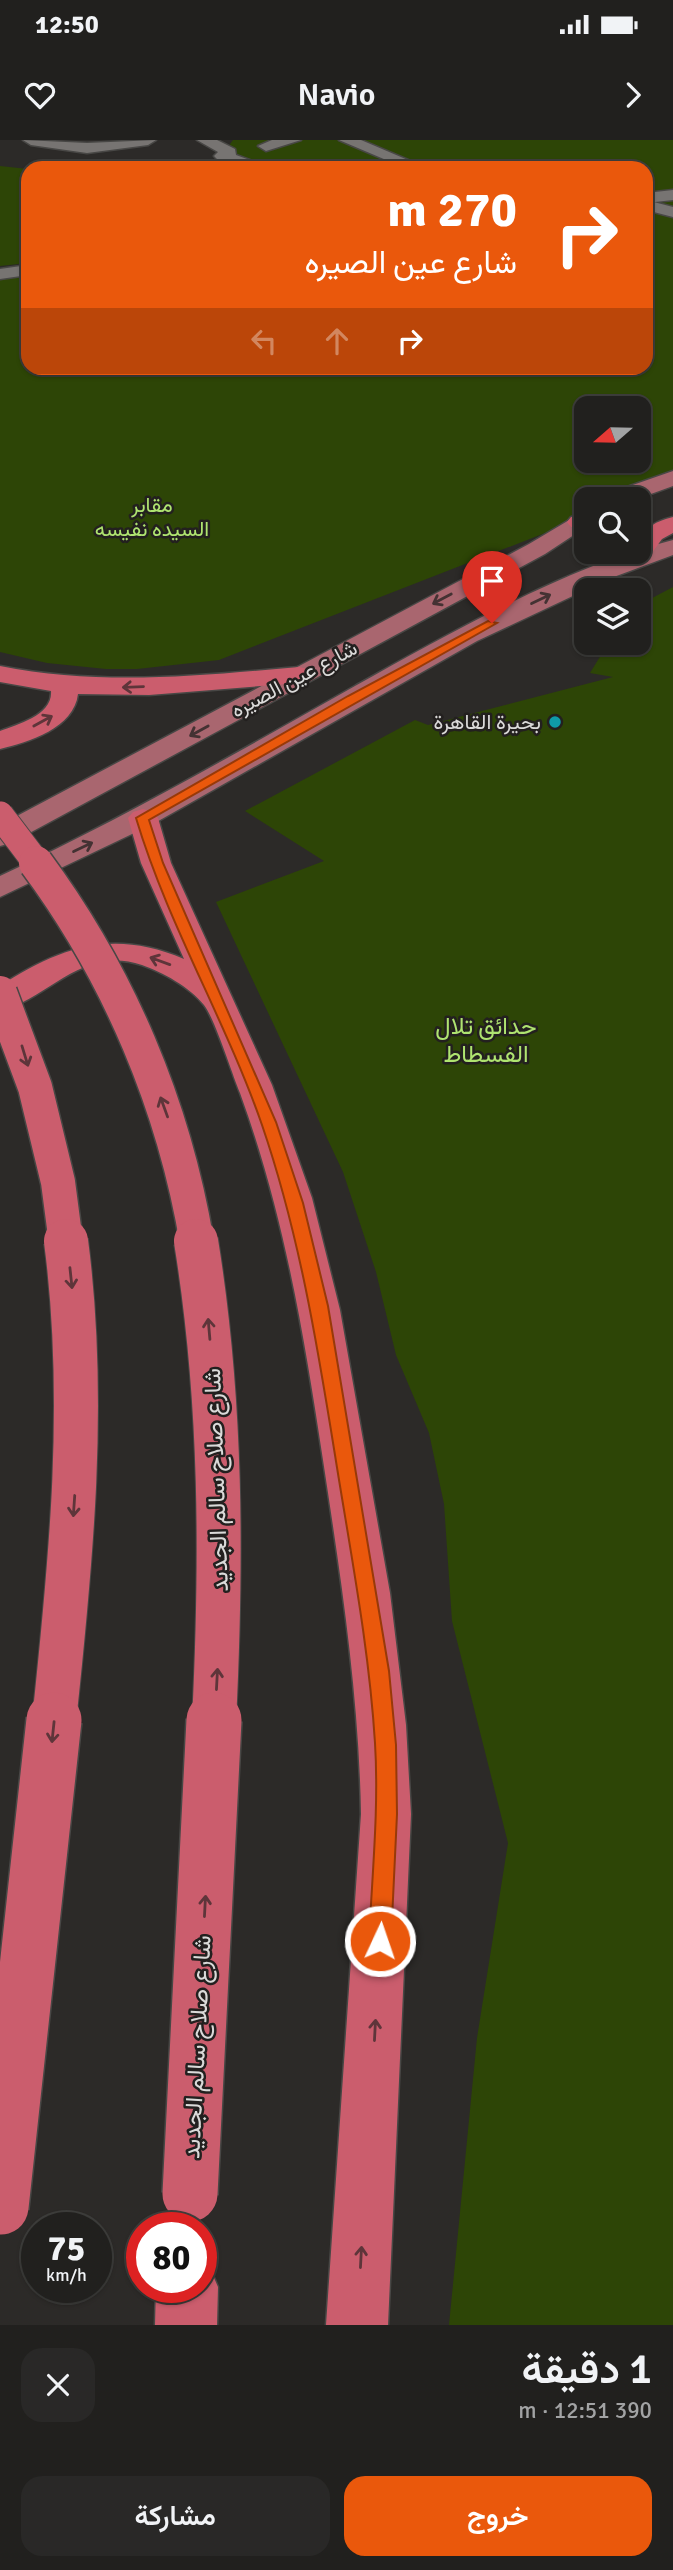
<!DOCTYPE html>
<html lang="ar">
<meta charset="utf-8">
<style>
:root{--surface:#21201e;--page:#292827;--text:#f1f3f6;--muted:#a2a3a4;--line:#3e3e3c;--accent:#ea580c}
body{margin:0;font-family:Signika,Vazirmatn,sans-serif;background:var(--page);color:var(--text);direction:rtl;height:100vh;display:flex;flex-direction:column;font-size:26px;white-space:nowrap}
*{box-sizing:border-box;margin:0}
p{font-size:23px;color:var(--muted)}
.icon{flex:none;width:38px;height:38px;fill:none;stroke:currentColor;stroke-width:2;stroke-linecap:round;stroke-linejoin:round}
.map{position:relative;height:2185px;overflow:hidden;direction:ltr}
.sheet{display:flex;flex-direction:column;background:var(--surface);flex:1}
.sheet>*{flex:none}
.banner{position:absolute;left:21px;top:21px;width:632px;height:214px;border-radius:21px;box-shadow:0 2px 5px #0004,0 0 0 2px var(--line);direction:rtl;background:#ea580c;color:#fff;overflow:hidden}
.needle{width:46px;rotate:250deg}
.controls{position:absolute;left:574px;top:256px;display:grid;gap:14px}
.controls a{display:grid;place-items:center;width:77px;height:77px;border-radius:14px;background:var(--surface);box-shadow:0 2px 5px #0004,0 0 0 2px var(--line);font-size:35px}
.speed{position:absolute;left:21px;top:2072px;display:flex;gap:14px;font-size:35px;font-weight:700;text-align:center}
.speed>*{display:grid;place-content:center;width:91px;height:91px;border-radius:50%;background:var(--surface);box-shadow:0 2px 5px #0004,0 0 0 2px var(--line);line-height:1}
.speed small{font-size:18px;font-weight:400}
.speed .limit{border:10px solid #d22;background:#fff;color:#111}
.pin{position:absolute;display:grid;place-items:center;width:60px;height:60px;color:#fff;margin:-72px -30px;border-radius:50% 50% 50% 0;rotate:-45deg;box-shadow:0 0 7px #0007}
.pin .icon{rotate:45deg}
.me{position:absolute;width:77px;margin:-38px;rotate:3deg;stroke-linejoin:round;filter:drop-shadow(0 0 5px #0008)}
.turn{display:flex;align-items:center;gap:24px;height:147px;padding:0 21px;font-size:32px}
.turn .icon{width:91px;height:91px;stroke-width:2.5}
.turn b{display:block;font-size:49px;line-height:60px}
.lanes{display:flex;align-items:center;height:66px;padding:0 21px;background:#0003;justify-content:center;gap:35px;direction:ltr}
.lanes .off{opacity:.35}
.round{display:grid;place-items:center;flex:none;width:74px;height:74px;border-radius:21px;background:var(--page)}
.overview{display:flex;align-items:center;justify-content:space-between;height:119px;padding:0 21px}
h1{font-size:42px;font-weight:600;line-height:52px}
.primary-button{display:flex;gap:14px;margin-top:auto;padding:14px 21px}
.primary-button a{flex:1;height:80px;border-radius:21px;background:var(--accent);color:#fff;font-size:28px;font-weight:600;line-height:80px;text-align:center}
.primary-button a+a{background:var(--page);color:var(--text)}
.status{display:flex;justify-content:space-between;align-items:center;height:49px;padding:0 35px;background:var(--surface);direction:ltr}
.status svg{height:19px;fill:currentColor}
header{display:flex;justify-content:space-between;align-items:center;height:91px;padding:0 21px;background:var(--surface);font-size:32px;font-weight:600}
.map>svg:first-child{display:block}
.green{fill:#2d4506;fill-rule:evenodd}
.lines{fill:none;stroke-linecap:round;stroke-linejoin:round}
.street-casing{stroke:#484745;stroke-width:3}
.secondary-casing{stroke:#484745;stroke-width:3}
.primary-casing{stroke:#484745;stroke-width:3}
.highway-casing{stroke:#484745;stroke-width:3}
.street{fill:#777472;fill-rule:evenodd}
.secondary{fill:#777472;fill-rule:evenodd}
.primary{fill:#a9666f;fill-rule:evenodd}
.highway{fill:#cb5d6d;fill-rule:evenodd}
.highway-bridge-far3-casing{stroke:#484745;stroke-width:29;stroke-linecap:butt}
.highway-bridge-far2-casing{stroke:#484745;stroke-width:37;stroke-linecap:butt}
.highway-bridge-far1-casing{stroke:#484745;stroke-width:46;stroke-linecap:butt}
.highway-bridge-casing{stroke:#484745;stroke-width:58;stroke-linecap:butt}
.highway-bridge-far3{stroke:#cb5d6d;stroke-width:27}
.highway-bridge-far2{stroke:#cb5d6d;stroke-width:34}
.highway-bridge-far1{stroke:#cb5d6d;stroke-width:44}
.highway-bridge{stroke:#cb5d6d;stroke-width:55}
.oneway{stroke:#443233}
.oneway2{stroke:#5e353a}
.route{fill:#ea580c;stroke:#983908;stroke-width:2}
.culture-dot{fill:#0f9aa8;stroke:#23201f;stroke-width:2.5}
.labels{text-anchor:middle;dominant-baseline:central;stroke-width:5;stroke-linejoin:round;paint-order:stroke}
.far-park-label{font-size:21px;fill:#afe470;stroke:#23201f}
.far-street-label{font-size:21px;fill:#dbdad9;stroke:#23201f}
.far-poi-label{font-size:21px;fill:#dbdad9;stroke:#23201f;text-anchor:end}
.park-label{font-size:24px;fill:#afe470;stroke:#23201f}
.street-label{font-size:24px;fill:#dbdad9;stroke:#23201f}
</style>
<div class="status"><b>12:50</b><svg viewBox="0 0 49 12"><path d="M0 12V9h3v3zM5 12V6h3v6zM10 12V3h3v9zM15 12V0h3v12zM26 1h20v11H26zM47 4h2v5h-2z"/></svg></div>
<header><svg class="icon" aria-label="forward" viewBox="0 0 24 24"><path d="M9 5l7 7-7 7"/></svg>Navio<svg class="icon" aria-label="heart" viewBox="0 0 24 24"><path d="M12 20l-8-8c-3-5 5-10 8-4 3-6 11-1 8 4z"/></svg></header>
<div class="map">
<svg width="673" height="2185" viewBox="0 0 673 2185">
<rect width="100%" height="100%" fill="#2c2a28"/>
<path class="green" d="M233,0H673V69L646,63V28H213Z
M0,26L28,29V123L0,126Z
M646,67L673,75V343L633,359H586V377L219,520L137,529H106L47,523L0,512V134L28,130V228H646ZM586,268H639V320H586Z
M673,447V2185H449L477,1898L508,1703L452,1481L444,1364L429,1293L396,1215L376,1132L343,1032L216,762L324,721L245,671L415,580L428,585L613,537L590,533L609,502H639V486L644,482L639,479V465Z"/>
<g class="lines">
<g class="street-casing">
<path id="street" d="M23,0L87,3L156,0L148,5L87,13L31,5Z
M197,0H217L235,9L236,15L272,28H247L217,19L214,16L218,12Z
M272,0H301L266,11L258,6Z
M339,0H361L422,26L405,28Z
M330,22L337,28H317L319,25Z
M673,50V60L646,63V53Z"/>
</g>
<g class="secondary-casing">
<path id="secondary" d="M646,60L673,67V77L646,70Z
M28,125V135L0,139V129Z"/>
</g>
<g class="primary-casing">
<path id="primary" d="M673,331V346L637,359H604L607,354Z
M586,370V387L545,414L11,703L0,706V685L529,404Z
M673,400V415L611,438L477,501L153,684L0,757V736C122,679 238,612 355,546C450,493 568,426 673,400Z"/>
</g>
<g class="highway-casing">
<path id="highway" d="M586,374V388L571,387L567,382L571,377Z
M673,377V393L662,399L644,424H626L623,419L629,411H639C639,390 653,382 673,377Z
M0,526C100,546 198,536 299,527L308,529L312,535L308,541L299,543L149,555L78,554C74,588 29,602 0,609V591C18,584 53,575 51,551L0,542Z
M143,669L153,672L158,678L171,723L272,945L312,1058L340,1170L390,1453L406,1585L411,1674L388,2185H326L361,1674C359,1555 341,1438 323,1320C304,1195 284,1073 240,953C232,934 215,879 204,865C190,847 162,832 142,825C81,805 49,859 0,871V846C61,806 114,789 184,819L141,723L128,678L133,672Z
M201,2123L209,2126L218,2147L217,2185H155L156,2147H201Z"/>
</g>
<use href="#street" class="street"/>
<use href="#secondary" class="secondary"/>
<use href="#primary" class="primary"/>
<use href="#highway" class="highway"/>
<g class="highway-bridge-far3-casing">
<path id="highway-bridge-far3" d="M0,675L38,725"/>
</g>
<g class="highway-bridge-far2-casing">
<path id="highway-bridge-far2" d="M36,723C119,835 174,966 197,1103
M0,853L35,947L58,1042L66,1103"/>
</g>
<g class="highway-bridge-far1-casing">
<path id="highway-bridge-far1" d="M196,1101C222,1261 222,1420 214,1581
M54,1581C71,1423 87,1260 66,1101"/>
</g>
<g class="highway-bridge-casing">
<path id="highway-bridge" d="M190,2054L214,1580
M1,2067L54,1580"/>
</g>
<use href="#highway-bridge-far3" class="highway-bridge-far3"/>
<use href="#highway-bridge-far2" class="highway-bridge-far2"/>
<use href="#highway-bridge-far1" class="highway-bridge-far1"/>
<use href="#highway-bridge" class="highway-bridge"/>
</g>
<defs><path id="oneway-shaft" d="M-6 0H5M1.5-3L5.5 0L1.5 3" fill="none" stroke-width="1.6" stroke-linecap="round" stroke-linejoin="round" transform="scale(1.75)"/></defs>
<g class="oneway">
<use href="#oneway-shaft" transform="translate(442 459) rotate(152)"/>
<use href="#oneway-shaft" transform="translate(541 459) rotate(-26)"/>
<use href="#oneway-shaft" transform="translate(199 591) rotate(151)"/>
<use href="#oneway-shaft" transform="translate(83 707) rotate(-26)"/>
</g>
<g class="oneway2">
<use href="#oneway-shaft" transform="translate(133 547) rotate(178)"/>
<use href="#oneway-shaft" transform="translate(43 581) rotate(-29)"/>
<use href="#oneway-shaft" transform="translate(160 821) rotate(-160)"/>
<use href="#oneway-shaft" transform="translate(25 916) rotate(73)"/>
<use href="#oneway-shaft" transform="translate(164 967) rotate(-110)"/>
<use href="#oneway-shaft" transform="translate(71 1138) rotate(84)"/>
<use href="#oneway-shaft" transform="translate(209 1189) rotate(-95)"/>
<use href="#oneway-shaft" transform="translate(74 1366) rotate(94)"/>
<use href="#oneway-shaft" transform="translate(217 1539) rotate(-87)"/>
<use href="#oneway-shaft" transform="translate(53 1592) rotate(96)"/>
<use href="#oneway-shaft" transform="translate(205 1766) rotate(-87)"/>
<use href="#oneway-shaft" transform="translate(375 1890) rotate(-87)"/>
<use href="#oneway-shaft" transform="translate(361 2117) rotate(-87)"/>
</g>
<path class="route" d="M488,481L497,483L149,680L163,723L276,982L303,1063L328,1166L389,1531L396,1605L397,1674L391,1801L388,1808L380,1811L372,1808L369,1801C372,1735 379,1669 375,1603C369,1506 350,1410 335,1315C317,1203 299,1093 262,985C226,881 168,785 136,678L348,556Z"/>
<circle class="culture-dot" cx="555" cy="582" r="7"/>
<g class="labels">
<g class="far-park-label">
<text x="152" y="365">مقابر<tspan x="152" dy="24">السيده نفيسه</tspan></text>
</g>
<g class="far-street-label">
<text transform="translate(294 539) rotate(-28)">شارع عين الصيره</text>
</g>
<g class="far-poi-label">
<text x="541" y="582">بحيرة القاهرة</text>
</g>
<g class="park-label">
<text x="486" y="886">حدائق تلال<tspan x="486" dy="28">الفسطاط</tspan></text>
</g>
<g class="street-label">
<text transform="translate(216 1340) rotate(-92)">شارع صلاح سالم الجديد</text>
<text transform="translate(197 1907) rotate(-87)">شارع صلاح سالم الجديد</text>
</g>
</g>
</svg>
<div class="controls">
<a><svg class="needle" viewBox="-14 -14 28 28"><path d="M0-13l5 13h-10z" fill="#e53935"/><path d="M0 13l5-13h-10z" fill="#a2a3a4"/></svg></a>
<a><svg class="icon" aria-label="search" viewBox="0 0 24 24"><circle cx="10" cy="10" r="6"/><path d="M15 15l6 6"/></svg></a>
<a><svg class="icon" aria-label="layers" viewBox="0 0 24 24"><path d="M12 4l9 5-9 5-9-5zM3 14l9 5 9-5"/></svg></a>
</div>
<div class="speed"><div>75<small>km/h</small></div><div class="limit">80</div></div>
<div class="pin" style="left:492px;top:483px;background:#d93025"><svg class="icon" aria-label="arrive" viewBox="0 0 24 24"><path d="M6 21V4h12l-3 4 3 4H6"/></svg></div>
<svg class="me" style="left:380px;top:1801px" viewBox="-20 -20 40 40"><circle r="17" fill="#ea580c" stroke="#fff" stroke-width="3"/><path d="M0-11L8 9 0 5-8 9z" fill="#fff"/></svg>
<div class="banner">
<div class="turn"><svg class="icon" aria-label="right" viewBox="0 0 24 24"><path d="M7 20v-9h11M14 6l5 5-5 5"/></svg><div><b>270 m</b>شارع عين الصيره</div></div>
<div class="lanes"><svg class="icon off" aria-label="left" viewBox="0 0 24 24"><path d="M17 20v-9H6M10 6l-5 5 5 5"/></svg><svg class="icon off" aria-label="ahead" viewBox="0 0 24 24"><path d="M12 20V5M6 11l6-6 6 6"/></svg><svg class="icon" aria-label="right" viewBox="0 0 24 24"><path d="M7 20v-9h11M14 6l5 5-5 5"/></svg></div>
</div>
</div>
<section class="sheet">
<div class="overview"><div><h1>1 دقيقة</h1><p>390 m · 12:51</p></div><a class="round"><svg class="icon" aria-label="close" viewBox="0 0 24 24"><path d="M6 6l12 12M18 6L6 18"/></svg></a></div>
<div class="primary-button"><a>خروج</a><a>مشاركة</a></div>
</section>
